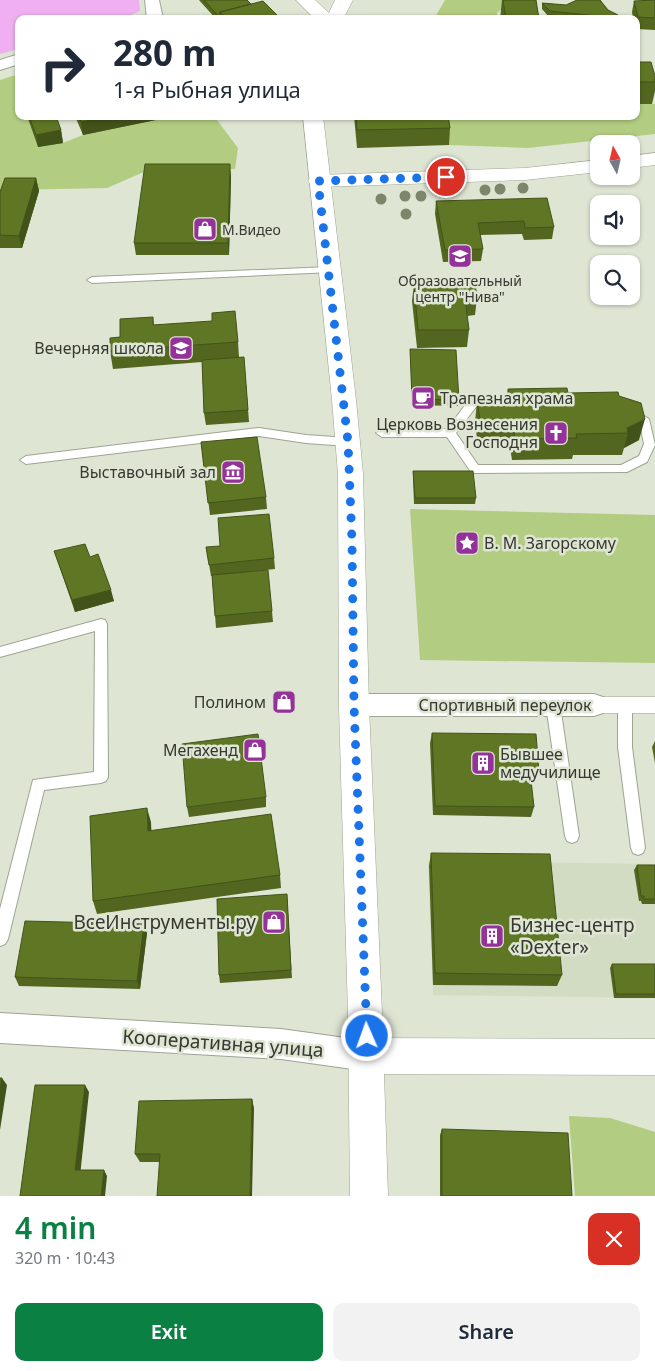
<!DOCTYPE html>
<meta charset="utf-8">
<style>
:root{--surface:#fff;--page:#f2f2f3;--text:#1f2937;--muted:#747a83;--accent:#0b8043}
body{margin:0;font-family:"Noto Sans",sans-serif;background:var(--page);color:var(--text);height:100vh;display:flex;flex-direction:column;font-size:19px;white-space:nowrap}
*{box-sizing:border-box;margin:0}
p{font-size:16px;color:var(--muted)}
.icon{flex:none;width:28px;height:28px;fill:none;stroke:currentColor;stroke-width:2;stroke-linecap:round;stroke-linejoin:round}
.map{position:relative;height:1196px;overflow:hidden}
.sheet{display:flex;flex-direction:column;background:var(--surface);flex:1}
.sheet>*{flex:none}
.guide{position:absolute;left:15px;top:15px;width:625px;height:105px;border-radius:10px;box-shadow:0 1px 4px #0004;background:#fff;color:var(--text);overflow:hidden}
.needle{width:32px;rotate:352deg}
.tools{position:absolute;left:590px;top:135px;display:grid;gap:10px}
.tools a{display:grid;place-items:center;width:50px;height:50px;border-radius:10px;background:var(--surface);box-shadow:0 1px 4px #0004;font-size:25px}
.pin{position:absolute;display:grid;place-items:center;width:42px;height:42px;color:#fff;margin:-21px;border:2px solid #fff;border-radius:50%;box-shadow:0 1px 5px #0007}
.me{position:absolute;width:55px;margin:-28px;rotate:358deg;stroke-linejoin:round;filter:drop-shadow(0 0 4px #0008)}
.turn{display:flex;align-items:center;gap:18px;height:105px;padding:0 15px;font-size:22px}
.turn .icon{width:65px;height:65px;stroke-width:2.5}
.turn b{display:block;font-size:35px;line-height:42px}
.round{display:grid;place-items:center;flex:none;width:52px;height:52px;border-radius:10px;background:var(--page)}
.overview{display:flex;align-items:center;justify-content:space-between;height:85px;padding:0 15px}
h1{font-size:30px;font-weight:600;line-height:38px;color:var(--accent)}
.cta{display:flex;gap:10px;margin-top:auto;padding:10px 15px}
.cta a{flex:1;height:58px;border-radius:10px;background:var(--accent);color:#fff;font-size:20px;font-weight:600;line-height:58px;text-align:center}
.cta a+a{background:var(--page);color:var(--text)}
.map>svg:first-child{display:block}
.built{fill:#d2dcc3}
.green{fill:#b2cc81}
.water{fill:#efaff0}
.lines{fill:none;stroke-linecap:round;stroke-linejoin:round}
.service-casing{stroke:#9da493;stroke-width:2}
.pedestrian-casing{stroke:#9da493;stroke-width:1}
.minor-casing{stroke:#9da493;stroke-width:2}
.tertiary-casing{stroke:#9da493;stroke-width:1}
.secondary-casing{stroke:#9da493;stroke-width:1}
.service{fill:#fff;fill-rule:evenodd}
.pedestrian{fill:#fff;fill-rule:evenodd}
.minor{fill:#fff;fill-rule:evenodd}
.tertiary{fill:#fff;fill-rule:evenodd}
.secondary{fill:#fff;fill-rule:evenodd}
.tree{fill:#7d866b}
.wall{fill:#52661f}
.shaded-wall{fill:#425319}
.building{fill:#5f7724;stroke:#425319}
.route{stroke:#1a73e8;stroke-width:9;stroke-dasharray:0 16.2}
.labels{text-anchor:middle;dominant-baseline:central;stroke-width:5;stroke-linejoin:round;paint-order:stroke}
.far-poi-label{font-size:14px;fill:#363831;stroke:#dee5d3;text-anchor:start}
.poi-label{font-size:16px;fill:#363831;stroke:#dee5d3;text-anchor:end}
.street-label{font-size:16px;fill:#363831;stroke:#dee5d3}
.near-poi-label{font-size:19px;fill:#363831;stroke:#dee5d3;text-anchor:end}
.near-street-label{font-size:19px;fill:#363831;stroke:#dee5d3}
</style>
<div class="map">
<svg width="655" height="1196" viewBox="0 0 655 1196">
<rect width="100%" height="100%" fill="#dee5d3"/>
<path class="built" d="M428,861L655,864V998L433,995Z"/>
<path class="green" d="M445,0H513L497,13L498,19H434Z
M19,74V116H27L38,147L63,143L83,135L175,116H214L238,148L235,169L153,168L107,188L8,190L0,214V80Z
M636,104H655V134L528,148L449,145L446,130L436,116H636Z
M410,509L655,515V663L420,660Z
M569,1116L610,1118L655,1132V1196H575Z"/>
<path class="water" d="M0,0H139L140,11L122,19H19V49L0,54Z"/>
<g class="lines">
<g class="service-casing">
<path id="service" d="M329,267L334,270L333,272L92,283L87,280L92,277Z
M494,398L498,399L499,402L498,405L476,407L456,433L478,465H621L639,456L644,444L640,424L626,412L632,408L649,419L655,445L647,462L627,472L475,473L471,472L447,437H382L376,433L382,429H447L469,400Z
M259,428L306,435L348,438L354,442L348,446L306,443L259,436L26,464L20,460L26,456Z
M101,619L105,620L107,624L108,777L106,781L101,783L44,790L8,939L5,944L0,946V909L33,780L94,772L95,631L0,657V647Z
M553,699L558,701L560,705L579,836L577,841L572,843L567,841L565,836L546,705L548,701Z
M625,699L630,701L632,705V747L645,848L643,853L638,855L633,853L631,848L618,747V705L620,701Z"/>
</g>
<g class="pedestrian-casing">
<path id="pedestrian" d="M594,697H655V713H594L587,711L585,705L587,699Z"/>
</g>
<g class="minor-casing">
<path id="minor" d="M145,0H159L163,19H147Z
M19,54V64L0,70V60Z
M354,694H594L603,697L607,705L603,713L594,716H354L345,713L341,705L345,697Z
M0,1013L281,1029L367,1041L378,1045L382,1056L378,1067L367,1071L281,1059L0,1043Z"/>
</g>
<g class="tertiary-casing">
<path id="tertiary" d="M655,153V165L631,168V156Z
M599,160V172L525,180L318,187L311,185L308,181L311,177L318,175L525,168Z
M367,1038L655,1039V1075L367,1074L355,1068L349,1056L355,1044Z"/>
</g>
<g class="secondary-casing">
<path id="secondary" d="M296,0H315L329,13L335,0H353L343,19H315Z
M303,116H323L356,400L363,474L369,707L382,1013L388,1196H350L348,1013L339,707L338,474L332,400Z"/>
</g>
<use href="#service" class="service"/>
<use href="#pedestrian" class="pedestrian"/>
<use href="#minor" class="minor"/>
<use href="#tertiary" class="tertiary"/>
<use href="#secondary" class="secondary"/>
</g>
<g class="tree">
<circle cx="523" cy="188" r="5.5"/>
<circle cx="500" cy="189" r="5.5"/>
<circle cx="485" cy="190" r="5.5"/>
<circle cx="405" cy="196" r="5.5"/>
<circle cx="421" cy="196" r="5.5"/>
<circle cx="381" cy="199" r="5.5"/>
<circle cx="406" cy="214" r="5.5"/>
</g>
<path class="wall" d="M199,0H247L251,4L281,19H216Z
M502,0H536L539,19H500Z
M576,0H600L608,10L618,15V19H563L549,17L542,9V3L566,5L576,1Z
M655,0V30L636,29V19H633L632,12L634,1Z
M636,62L655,76V91L652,104H636Z
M27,116H56L61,130L63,143L38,147Z
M75,116H175L83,135Z
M354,116H448L450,128L449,145L357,148Z
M231,176L229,255H136L134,243Z
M36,178L39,191L22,248H0V192Z
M436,201L554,227L552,239L524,240L522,234L480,235L483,249L481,261L443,262L435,214Z
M414,284L477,298L475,315L467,316L469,330L467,347L417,348L412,301Z
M153,317L154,325L238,342L239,357H244L249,422L206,425L204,413L202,362L113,369L110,351L120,337Z
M410,349L459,400L458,406L412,405Z
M508,389L619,396L639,440L624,448L622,455H573L572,459L512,460L510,447H478L475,422L477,401L506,400Z
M201,442L266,497L267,509L210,515Z
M413,471L476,498L475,504H414L413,477Z
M206,547L274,558L275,569L248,572L272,611L273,622L216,628L212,576H211Z
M54,551L90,557L114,601L75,612Z
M432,733L539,771L536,781H531L534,807L531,817L433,815L430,743Z
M655,741V763L652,747Z
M266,797V807L189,817L187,807Z
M151,822V830L280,875L281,888L97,914L93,901Z
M431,853L562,975L557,986L433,985L429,866Z
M637,865H655V904H642L641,901H639L634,870Z
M287,894L292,978L220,983L219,975Z
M147,933L140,989L19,986L15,977Z
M612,964H655V998H614L610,968Z
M252,1099L254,1109L159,1162H140L135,1154Z
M442,1129L572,1196H440V1135Z"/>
<path class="shaded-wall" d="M618,15V19H611Z
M112,116H175L83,135L81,122Z
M61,130L63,143L38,147L36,135Z
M230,164L231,176L229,255L228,243Z
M36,178L39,191L22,248L19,236Z
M645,419L639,440L624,448L628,433L627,428Z
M111,590L114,601L75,612L72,600Z
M147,808L151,822L152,844L148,831Z
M144,924L147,933L140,989L137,981Z
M2,1078L7,1085L0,1130V1090Z
M85,1085L89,1092L80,1176L75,1170Z
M252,1099L254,1109L252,1196H250Z
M104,1170L107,1176L105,1196H101Z"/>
<path class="building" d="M204,0H247L251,4L220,12V18Z
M503,0H536L539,19H506Z
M577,0H600L608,10L618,15L611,19H602L596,16L550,11L542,3L566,5Z
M655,0V18L638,17L634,1Z
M263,1L281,19H226L220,12Z
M636,62H651L655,76V82H636Z
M29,116H56L61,130L36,135Z
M78,116H112L81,122Z
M356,116H448L450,128L357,130Z
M145,164H230L228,243H134Z
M5,178H36L19,236L0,235V192Z
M547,198L554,227L525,228L524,221L478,223L483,249L445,250L436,201Z
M475,283L477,298H465L469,330H418L414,284Z
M235,311L238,342L110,351V338L120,337V319L153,317V325L212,321V313Z
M410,349L456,350L459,400L412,399Z
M244,357L248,410L204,413L202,360Z
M567,388L568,393L618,392L619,396L641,403L645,419L627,428L628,433L576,434L577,438L515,439L513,425H481L477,401L509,400L508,389Z
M257,437L266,497L208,503L201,442Z
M413,471H473L476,498H415Z
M269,514L274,558L209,565L206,547L220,546L218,518Z
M85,544L90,557L98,554L111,590L72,600L54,551Z
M268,570L272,611L215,616L212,575Z
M432,733L536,734L539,771H530L534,807L435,806Z
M258,734L266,797L187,807L182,744Z
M147,808L148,831L271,814L280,875L93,901L90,816Z
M431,853L550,854L562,975L435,973Z
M637,865H655V899H644V896H641Z
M287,894L291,970L219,975L217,899Z
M25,921L144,924L137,981L15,977Z
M612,964H655V994H616Z
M0,1078H2L0,1090Z
M35,1085H85L75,1170H104L101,1196H20Z
M252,1099L250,1196H157L160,1154H135L139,1101Z
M442,1129L568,1133L572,1196H442Z"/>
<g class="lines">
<path class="route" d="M367,1036L354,705L352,541L348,442L318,181L446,177"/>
</g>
<defs>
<g id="shop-square" transform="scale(1.25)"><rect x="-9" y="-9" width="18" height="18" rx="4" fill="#943299" stroke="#dee5d3"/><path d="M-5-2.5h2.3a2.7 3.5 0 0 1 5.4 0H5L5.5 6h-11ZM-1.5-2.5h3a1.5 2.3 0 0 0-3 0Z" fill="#fff"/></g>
<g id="school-square" transform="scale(1.25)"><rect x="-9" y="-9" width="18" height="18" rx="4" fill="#943299" stroke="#dee5d3"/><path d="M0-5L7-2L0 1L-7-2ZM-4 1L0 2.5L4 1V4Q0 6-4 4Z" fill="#fff"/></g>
<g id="cafe-square" transform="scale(1.25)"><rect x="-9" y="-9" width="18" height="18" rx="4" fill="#943299" stroke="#dee5d3"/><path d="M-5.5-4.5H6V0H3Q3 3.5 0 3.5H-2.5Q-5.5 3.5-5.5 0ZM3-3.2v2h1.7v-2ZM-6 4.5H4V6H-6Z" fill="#fff"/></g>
<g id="church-square" transform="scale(1.25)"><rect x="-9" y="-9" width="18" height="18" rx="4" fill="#943299" stroke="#dee5d3"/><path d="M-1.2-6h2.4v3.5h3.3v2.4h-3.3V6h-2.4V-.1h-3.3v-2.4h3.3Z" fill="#fff"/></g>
<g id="museum-square" transform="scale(1.25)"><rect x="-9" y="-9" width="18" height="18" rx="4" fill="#943299" stroke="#dee5d3"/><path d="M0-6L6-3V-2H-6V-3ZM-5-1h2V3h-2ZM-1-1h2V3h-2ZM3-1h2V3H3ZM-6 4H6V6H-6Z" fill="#fff"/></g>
<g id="sight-square" transform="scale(1.25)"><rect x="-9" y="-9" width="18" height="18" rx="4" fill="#943299" stroke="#dee5d3"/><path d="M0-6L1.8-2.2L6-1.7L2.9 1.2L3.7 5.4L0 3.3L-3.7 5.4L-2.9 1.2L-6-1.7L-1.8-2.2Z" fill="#fff"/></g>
<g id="building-square" transform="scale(1.25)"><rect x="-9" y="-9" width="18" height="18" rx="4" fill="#943299" stroke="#dee5d3"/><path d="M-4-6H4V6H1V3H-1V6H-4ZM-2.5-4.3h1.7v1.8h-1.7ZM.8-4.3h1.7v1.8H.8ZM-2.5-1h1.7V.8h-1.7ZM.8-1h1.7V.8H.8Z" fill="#fff"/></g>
</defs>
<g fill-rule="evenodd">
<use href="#shop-square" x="205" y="229"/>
<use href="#school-square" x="460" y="256"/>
<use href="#school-square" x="181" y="348"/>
<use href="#cafe-square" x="423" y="398"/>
<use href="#church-square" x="556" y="433"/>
<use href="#museum-square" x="233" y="472"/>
<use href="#sight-square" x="467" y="543"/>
<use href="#shop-square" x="284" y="702"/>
<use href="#shop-square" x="255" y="750"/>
<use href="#building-square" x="483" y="763"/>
<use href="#shop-square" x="274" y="922"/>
<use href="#building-square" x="492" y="936"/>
</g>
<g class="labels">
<g class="far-poi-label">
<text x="222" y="229">М.Видео</text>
<text x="460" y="280" text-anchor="middle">Образовательный<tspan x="460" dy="16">центр "Нива"</tspan></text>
</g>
<g class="poi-label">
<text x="164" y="348">Вечерняя школа</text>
<text x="440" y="398" text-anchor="start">Трапезная храма</text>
<text x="538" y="424">Церковь Вознесения<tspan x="538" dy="18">Господня</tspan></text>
<text x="216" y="472">Выставочный зал</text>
<text x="484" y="543" text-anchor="start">В. М. Загорскому</text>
<text x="266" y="702">Полином</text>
<text x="238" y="750">Мегахенд</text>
<text x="500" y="754" text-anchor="start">Бывшее<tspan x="500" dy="18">медучилище</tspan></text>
</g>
<g class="street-label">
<text x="505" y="705">Спортивный переулок</text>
</g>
<g class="near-poi-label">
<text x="256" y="922">ВсеИнструменты.ру</text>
<text x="510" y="925" text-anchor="start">Бизнес-центр<tspan x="510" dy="22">«Dexter»</tspan></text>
</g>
<g class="near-street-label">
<text transform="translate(223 1043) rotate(4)">Кооперативная улица</text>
</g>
</g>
</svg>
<div class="tools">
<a><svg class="needle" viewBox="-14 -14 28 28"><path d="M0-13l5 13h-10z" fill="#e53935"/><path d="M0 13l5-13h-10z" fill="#747a83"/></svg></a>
<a><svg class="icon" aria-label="sound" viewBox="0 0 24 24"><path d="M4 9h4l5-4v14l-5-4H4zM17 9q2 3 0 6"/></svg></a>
<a><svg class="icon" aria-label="search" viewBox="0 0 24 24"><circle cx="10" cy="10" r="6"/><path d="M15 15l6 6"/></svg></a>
</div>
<div class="pin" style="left:446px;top:177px;background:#d93025"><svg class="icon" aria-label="arrive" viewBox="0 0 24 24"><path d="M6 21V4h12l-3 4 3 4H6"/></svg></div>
<svg class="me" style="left:367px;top:1036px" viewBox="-20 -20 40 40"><circle r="17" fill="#1a73e8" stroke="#fff" stroke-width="3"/><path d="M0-11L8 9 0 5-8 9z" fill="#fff"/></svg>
<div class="guide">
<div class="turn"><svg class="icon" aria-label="right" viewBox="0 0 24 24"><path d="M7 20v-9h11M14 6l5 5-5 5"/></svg><div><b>280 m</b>1-я Рыбная улица</div></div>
</div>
</div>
<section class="sheet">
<div class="overview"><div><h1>4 min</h1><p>320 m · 10:43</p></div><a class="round" style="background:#d93025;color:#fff"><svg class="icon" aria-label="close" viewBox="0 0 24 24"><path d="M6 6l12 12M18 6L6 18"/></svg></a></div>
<div class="cta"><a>Exit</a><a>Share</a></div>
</section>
